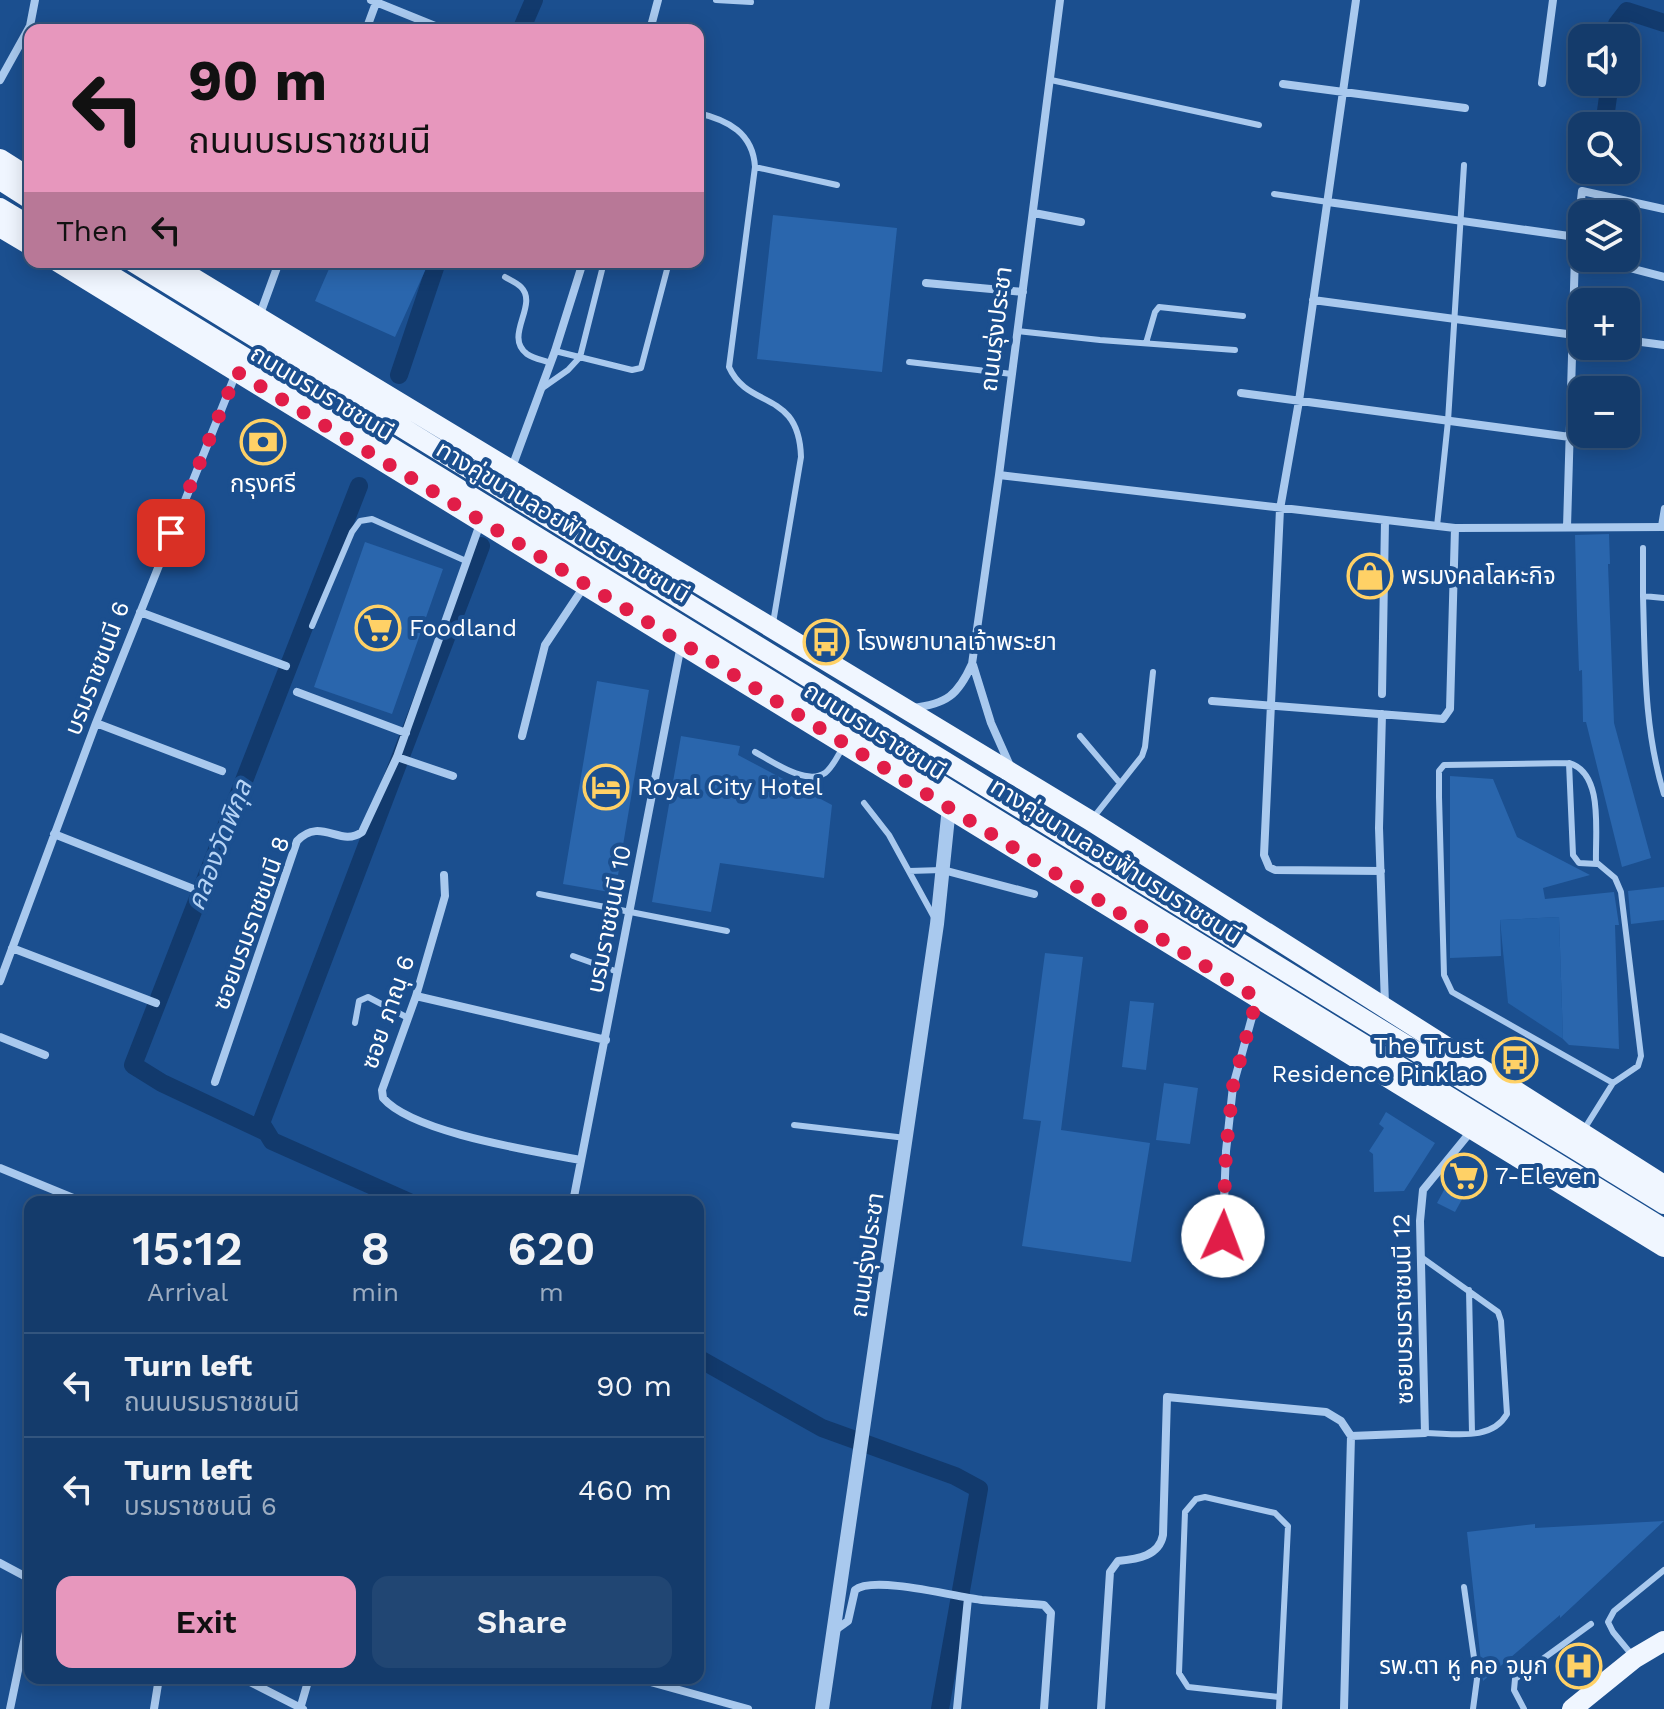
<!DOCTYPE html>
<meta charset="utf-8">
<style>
:root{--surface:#143b6b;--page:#214673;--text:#f1f3f6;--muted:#9dadc1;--line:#33557e;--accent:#e797bd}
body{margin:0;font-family:"Work Sans","Noto Sans Thai",sans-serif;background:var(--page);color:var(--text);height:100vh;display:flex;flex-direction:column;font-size:30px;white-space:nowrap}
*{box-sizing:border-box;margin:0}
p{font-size:26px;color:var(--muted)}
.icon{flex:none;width:44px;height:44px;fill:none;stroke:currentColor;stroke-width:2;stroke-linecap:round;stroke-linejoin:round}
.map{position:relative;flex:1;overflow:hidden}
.side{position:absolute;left:24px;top:1196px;width:680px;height:488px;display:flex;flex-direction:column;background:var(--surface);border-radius:16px;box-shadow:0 4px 20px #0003,0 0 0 2px var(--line)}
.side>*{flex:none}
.hud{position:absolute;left:24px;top:24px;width:680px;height:244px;border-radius:16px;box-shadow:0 4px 20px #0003,0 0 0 2px var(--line);background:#e797bd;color:#111;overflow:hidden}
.tools{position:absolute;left:1568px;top:24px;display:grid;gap:16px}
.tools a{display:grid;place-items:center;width:72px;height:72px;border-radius:16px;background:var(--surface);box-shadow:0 4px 20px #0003,0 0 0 2px var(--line);font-size:40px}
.pin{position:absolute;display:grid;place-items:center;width:68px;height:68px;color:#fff;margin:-34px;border-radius:16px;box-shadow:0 4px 12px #0006}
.me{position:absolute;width:88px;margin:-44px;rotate:2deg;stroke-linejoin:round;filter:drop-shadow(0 0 6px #0008)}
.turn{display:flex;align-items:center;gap:28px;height:168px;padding:0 32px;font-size:36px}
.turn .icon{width:104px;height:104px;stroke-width:2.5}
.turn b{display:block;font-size:56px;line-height:68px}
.then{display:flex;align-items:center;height:76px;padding:0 32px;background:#0003;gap:16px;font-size:30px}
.eta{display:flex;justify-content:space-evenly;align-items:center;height:136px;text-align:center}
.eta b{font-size:48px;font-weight:600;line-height:56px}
.primary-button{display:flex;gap:16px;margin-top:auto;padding:16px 32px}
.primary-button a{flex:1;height:92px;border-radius:16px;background:var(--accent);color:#111;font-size:32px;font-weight:600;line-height:92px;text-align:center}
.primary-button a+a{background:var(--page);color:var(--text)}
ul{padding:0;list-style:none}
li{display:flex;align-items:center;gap:24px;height:104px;padding:0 32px;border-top:2px solid var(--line)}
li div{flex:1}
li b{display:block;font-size:30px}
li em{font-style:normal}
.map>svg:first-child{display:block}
.green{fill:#2461a8}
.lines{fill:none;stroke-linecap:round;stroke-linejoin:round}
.canal{stroke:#123a6d;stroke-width:18}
.building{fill:#2a66ad}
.service{stroke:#a9c9ee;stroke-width:6}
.minor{stroke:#a9c9ee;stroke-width:8}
.tertiary{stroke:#a9c9ee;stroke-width:14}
.primary{stroke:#f0f6ff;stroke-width:20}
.route{stroke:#e11d48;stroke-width:14;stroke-dasharray:0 25.2}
.labels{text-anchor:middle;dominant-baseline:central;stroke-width:8;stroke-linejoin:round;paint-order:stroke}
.street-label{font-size:24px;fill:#fff;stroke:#1b4f8f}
.poi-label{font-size:24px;fill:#fff;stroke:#1b4f8f;text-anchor:start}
.water-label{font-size:26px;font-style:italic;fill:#b5d3f5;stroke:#1b4f8f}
</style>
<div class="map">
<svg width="1664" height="1709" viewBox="0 0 1664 1709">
<rect width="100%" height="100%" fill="#1b4f8f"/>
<path class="green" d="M1559,917L1563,1039L1508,1003L1500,920Z"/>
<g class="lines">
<path class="canal" d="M521,30L534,0
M1615,38L1617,24L1627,11L1664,23
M1604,126L1610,82
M399,375L437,262
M266,1132L162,1083L133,1065L359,486
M409,1202L272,1141L261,1123L481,546
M698,1358L822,1428L955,1476L979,1489L940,1709"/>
</g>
<path class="building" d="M773,215L897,228L882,372L757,359Z
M332,262H429L395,337L315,301Z
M1609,534L1610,564H1608L1614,723L1651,858L1622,867L1586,722H1583L1582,670L1579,671L1577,616L1575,535Z
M365,542L443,569L392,714L314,687Z
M597,681L649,690L615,893L563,884Z
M681,736L740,746L738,755L832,805L824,878L720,863L711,912L652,902Z
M1450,776L1493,779L1517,837L1590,875L1543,888L1545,899L1614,892L1619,925H1615L1619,1049L1569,1045L1563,1039L1559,917L1500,920L1501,956L1450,958Z
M1664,887V920L1631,924L1628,891Z
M1045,953L1083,957L1061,1130L1150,1143L1131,1262L1022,1246L1041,1121L1023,1119Z
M1130,1001L1154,1003L1146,1070L1122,1067Z
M1164,1083L1198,1088L1190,1144L1156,1140Z
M1386,1112L1435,1143L1404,1191L1374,1192L1373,1154L1369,1151L1384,1128L1379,1124Z
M1458,1164L1476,1174L1455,1212L1437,1203Z
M1664,1521L1560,1618V1615L1483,1681L1467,1532L1535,1524V1528Z"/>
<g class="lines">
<path class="service" d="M716,0L751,2
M1051,80L1259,125
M698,113C728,120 753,133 755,167L729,367C748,410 799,389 801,457L773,623
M755,167L837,185
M1274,194L1328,202
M570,262L581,268
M505,277C510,280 517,283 521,287C539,305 503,336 527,354C534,359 543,360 551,363
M1017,331L1100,340L1235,350
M1146,343L1155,312L1159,307L1243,316
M555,351L632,370L641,368L669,262
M909,362L1012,374
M541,389L568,370L580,357L604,262
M1437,526L1448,421L1464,165
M1661,526L1664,508
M1643,596V548
M1664,598L1643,596C1645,663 1644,730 1664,794
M312,626L352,532L360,521L372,519L466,561
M863,639L975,643
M1080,736L1119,782
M755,752C772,761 806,786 825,773C833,767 838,755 843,747
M1569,763L1573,855L1579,863L1597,864
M864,803L889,835L935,919
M1093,818L1142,756L1145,747L1153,672
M909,871L942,870
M539,894L727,931
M573,956L618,972
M355,1023L359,1001L368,997L408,1018
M794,1125L906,1138
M1583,1131L1613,1083L1638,1066L1641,1056L1621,892L1615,878L1596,862C1595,832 1604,773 1569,763L1444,765L1439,771V797L1444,975L1452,992L1613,1083
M1421,1257L1498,1312L1501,1321L1507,1414C1491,1442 1453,1433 1425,1433
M1469,1290L1472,1433
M1464,1587L1477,1679L1473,1709
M1632,1655L1613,1632L1608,1622L1614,1611L1664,1570
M1279,1709L1288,1526L1275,1513L1205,1497L1196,1499L1185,1512L1179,1673L1188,1687L1279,1697
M1524,1709L1514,1690L1515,1679L1591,1624"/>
<path class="minor" d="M371,0L445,30
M1356,0L1299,401L1280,509L1264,855L1269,867L1275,870L1381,871
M366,30L377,0
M650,30L658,0
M0,80L30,26L35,0
M1542,83L1553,0
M1283,84L1465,108
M1328,202L1576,237
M1034,213L1081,222
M1591,258L1664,277
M926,283L1023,292
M1313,300L1582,336
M259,317L279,262
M1626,340L1664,345
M1241,393L1570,437
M511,470L555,351L583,262
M999,475L1455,528L1664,527
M1567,527L1575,254L1582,191L1664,209
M140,612L286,666
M973,665L991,723L1011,768
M297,692L406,733
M1382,694L1385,521
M1212,701L1443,719L1450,709L1455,528
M912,708C947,704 958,695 972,664L999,475L1060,0
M1382,714L1379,828L1385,1005
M96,723L222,771
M522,736L545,645L585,585
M397,757L453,776
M54,834L196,890
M943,870L1034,894
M444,875L445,896L441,910L416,996L382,1090L383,1098C413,1133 534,1151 580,1160
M12,948L156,1003
M0,981L96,723L236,373
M416,996L606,1040
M0,1037L45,1055
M215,1082L297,841C321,816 340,848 362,832L397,757L481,521
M0,1168L83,1202
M573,1202L681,645
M1222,1253L1226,1151L1233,1086L1257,999
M0,1563L30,1579
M834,1631L848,1621L855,1590C873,1575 957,1597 982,1600C1003,1602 1024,1603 1044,1605L1051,1613L1044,1709
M242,1678L303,1709
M636,1678L748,1709
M10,1709L30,1613
M154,1709L159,1678
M300,1709L309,1678
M957,1709L968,1598
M1101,1709L1110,1572L1118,1561C1138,1559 1159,1556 1163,1535L1167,1397L1326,1412L1341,1421L1351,1436L1425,1433L1420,1221L1423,1190L1472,1130
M1344,1709L1351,1436"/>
<path class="tertiary" d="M822,1709L937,924L949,807"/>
<path class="primary" d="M0,159L30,178
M0,180L30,199
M0,208L30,226
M0,227L30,245
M58,262L1664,1247
M89,262L1664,1229
M133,262L1664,1204
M167,262L1091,821L1664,1185
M1572,1709L1635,1658L1664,1641"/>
</g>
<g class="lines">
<path class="route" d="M171,533L237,372L682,643L1257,998L1233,1086L1226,1151L1223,1236"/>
</g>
<defs>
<g id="bank-ring" transform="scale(2.3)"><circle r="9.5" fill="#1b4f8f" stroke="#ffd166" stroke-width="1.5"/><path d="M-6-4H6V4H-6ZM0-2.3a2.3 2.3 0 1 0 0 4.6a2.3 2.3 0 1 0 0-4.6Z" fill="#ffd166"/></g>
<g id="shop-ring" transform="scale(2.3)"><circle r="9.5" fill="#1b4f8f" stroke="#ffd166" stroke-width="1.5"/><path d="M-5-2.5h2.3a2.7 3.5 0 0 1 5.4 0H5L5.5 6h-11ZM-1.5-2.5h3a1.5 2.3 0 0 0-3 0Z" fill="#ffd166"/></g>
<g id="supermarket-ring" transform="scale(2.3)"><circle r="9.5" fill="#1b4f8f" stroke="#ffd166" stroke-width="1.5"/><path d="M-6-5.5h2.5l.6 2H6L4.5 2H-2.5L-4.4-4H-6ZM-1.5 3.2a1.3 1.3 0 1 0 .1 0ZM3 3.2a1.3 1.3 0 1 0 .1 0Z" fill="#ffd166"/></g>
<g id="bus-ring" transform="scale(2.3)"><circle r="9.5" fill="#1b4f8f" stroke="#ffd166" stroke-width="1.5"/><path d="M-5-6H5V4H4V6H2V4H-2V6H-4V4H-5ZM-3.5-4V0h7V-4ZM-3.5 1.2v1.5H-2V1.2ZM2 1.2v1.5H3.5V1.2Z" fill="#ffd166"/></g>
<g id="hotel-ring" transform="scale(2.3)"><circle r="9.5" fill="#1b4f8f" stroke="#ffd166" stroke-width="1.5"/><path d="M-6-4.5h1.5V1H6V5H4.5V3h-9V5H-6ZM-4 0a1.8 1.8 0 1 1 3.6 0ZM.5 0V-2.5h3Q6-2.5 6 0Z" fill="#ffd166"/></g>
<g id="hospital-ring" transform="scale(2.3)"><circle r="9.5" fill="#1b4f8f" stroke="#ffd166" stroke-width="1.5"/><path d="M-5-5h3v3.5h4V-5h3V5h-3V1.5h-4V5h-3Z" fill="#ffd166"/></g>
</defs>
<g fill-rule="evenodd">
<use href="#bank-ring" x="263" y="442"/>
<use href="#shop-ring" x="1370" y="576"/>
<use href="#supermarket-ring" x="378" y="628"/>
<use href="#bus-ring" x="826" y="642"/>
<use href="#hotel-ring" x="606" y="787"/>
<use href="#bus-ring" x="1515" y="1060"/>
<use href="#supermarket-ring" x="1464" y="1176"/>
<use href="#hospital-ring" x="1579" y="1666"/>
</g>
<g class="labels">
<g class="street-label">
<text transform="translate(996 329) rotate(-83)">ถนนรุ่งประชา</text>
<text transform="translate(322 393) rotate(31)">ถนนบรมราชชนนี</text>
<text transform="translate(563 522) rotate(31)">ทางคู่ขนานลอยฟ้าบรมราชชนนี</text>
<text transform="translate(97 668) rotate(-69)">บรมราชชนนี 6</text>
<text transform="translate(875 731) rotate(32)">ถนนบรมราชชนนี</text>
<text transform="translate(1116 861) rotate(32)">ทางคู่ขนานลอยฟ้าบรมราชชนนี</text>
<text transform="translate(609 919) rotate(-79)">บรมราชชนนี 10</text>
<text transform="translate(251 923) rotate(-70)">ซอยบรมราชชนนี 8</text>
<text transform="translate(388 1012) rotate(-71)">ซอย ภาณุ 6</text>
<text transform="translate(867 1255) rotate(-82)">ถนนรุ่งประชา</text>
<text transform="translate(1403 1309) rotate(-91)">ซอยบรมราชชนนี 12</text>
</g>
<g class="poi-label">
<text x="263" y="484" text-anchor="middle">กรุงศรี</text>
<text x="1401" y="576">พรมงคลโลหะกิจ</text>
<text x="409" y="628">Foodland</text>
<text x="857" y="642">โรงพยาบาลเจ้าพระยา</text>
<text x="637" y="787">Royal City Hotel</text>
<text x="1484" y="1046" text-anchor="end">The Trust<tspan x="1484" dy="28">Residence Pinklao</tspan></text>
<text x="1495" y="1176">7-Eleven</text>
<text x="1548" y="1666" text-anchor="end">รพ.ตา หู คอ จมูก</text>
</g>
<g class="water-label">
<text transform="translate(219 845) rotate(-69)">คลองวัดพิกุล</text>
</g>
</g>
</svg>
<div class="tools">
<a><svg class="icon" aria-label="sound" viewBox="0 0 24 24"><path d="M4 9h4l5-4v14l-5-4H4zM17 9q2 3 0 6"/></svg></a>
<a><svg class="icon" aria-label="search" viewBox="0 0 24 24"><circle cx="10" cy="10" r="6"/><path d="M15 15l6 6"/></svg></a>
<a><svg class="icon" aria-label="layers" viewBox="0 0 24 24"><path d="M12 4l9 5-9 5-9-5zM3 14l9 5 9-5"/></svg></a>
<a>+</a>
<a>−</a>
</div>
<div class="pin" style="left:171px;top:533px;background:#d93025"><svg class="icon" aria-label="arrive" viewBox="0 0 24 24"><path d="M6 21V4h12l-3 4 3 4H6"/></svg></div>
<svg class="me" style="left:1223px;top:1236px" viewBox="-20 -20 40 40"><circle r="19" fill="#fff"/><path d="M0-13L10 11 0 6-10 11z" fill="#e11d48"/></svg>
<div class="hud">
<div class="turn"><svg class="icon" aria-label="left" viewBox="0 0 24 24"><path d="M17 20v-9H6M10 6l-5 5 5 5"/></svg><div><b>90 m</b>ถนนบรมราชชนนี</div></div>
<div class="then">Then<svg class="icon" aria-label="left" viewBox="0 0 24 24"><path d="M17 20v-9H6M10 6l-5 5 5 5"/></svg></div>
</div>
<section class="side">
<div class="eta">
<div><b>15:12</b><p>Arrival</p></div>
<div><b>8</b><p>min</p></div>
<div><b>620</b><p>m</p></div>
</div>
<ul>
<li><svg class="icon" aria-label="left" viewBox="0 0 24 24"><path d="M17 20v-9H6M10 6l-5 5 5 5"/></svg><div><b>Turn left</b><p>ถนนบรมราชชนนี</p></div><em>90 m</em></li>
<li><svg class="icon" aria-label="left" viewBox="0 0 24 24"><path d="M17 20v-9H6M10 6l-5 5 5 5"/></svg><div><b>Turn left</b><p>บรมราชชนนี 6</p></div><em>460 m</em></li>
</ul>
<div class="primary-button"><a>Exit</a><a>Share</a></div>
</section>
</div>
